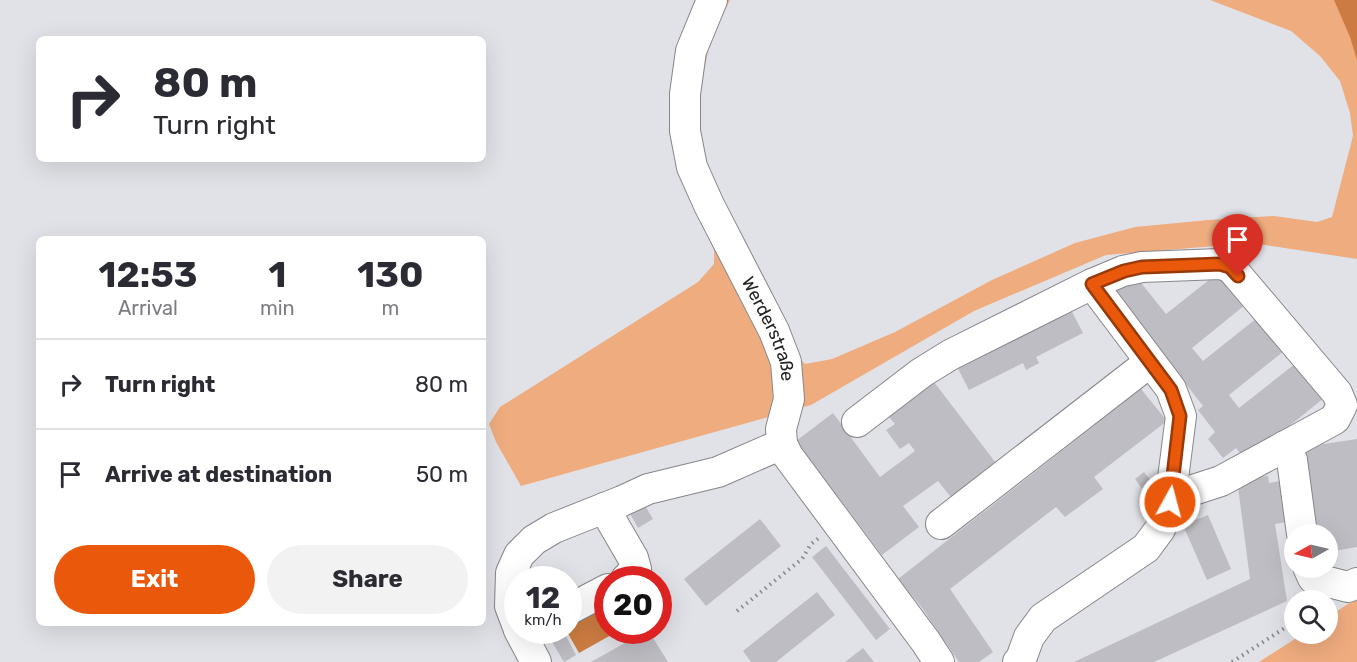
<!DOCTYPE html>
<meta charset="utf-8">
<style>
:root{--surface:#fff;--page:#f2f2f3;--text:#2b2b33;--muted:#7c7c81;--line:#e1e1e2;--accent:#ea580c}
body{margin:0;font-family:Rubik,sans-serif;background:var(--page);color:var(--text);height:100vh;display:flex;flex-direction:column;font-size:22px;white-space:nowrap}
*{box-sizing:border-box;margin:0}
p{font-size:20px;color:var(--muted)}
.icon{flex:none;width:33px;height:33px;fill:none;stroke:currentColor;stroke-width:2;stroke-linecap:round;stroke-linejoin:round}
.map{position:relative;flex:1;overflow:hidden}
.sheet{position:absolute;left:36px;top:236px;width:450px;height:390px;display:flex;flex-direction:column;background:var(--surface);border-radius:9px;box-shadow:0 6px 24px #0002}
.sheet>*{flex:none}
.guide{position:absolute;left:36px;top:36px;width:450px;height:126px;border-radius:9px;box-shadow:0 6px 24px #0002;background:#fff;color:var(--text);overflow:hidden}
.needle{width:39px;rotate:262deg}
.controls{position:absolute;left:1284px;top:524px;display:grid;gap:12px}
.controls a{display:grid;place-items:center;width:54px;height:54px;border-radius:50%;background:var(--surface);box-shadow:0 6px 24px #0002;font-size:30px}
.speed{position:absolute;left:504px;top:566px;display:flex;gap:12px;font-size:30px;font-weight:700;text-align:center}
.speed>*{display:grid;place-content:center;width:78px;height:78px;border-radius:50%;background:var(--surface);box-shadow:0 6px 24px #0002;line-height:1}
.speed small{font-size:15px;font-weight:400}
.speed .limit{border:9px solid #d22;background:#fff;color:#111}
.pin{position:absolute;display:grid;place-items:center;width:51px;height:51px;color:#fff;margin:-62px -26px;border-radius:50% 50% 50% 0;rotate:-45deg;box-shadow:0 0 6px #0007}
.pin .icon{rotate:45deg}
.me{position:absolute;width:66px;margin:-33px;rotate:7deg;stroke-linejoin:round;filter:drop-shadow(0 0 4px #0008)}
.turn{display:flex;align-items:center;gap:21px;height:126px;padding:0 18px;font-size:27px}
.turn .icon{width:78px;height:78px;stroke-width:2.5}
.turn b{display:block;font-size:42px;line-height:51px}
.eta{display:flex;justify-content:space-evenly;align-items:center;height:102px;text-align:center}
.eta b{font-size:36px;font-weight:700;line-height:42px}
.cta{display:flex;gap:12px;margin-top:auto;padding:12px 18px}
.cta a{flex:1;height:69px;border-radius:36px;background:var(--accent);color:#fff;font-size:24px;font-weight:700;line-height:69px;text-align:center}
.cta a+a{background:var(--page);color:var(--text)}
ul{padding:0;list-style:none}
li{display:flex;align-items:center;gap:18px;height:90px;padding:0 18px;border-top:2px solid var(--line)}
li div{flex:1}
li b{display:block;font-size:22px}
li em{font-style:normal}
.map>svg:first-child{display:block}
.green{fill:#efac7f}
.water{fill:#cc7c42}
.building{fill:#bdbdc3}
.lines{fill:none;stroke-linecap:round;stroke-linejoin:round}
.minor-casing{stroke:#86868b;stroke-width:32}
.path{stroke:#858689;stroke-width:4;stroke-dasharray:1.5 4.5;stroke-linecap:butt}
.minor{stroke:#fff;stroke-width:30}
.route-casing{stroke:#983908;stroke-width:15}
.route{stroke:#ea580c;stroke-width:10}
.labels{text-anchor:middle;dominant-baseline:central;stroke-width:4.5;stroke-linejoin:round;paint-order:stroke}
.street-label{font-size:18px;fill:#232325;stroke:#efeff4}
</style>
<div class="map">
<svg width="1357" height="662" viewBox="0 0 1357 662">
<rect width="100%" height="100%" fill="#e1e2e7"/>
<path class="green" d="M699,0H730L710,41L701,87L699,132L705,165L732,221L773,296L797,356L805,364L832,359L895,332L992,280L1075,243L1135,227L1208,220L1274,216L1317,222L1332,217L1353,136L1350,113L1340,81L1320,56L1291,31L1210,0H1357V259L1252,243L1106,255L974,311L811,405L521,486L496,442L489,424L500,407L698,282L714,264V250L693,203Z
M1357,598V662H1259L1304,633H1328V617Z"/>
<path class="water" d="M1334,0H1357V60L1350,37Z
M607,604L608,630H620L579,653L566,630H568L569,625Z"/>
<path class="building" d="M1219,272L1245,305L1192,348L1203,361L1257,318L1284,351L1229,395L1239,408L1296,363L1324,398L1246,461L1236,448L1223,458L1208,439L1215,432L1198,410L1203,406L1113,291L1134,274L1166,314Z
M1068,304L1083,333L1036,357L1039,363L1026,370L1023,363L969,390L954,361Z
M934,382L999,467L954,501L938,481L903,506L919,527L882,555L796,441L833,413L880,477L915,451L909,443L900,449L886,430L895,424L889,417Z
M1141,389L1167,421L1094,477L1103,489L1065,517L1056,507L950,589L993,652L979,662H959L922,608L898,579Z
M1357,439V547L1328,552V534H1317L1304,447Z
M1144,472L1153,483L1143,490L1135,479Z
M1268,476L1269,483L1286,480L1292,521L1275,524L1287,601L1154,662H1074L1250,579L1237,479Z
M641,499L653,519L638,528L627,508Z
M1208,515L1231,569L1207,580L1183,525Z
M760,519L781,546L706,606L684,579Z
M826,546L890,629L876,640L812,557Z
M817,592L835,615L776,662H751L743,651Z
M557,630H563L576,655L564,662L548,635Z
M648,630L668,662H591Z
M863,648L874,662H845Z"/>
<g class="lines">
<g class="minor-casing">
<g id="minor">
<path id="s1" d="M712,0L691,51L685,94V131L692,167L709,205L774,331L786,362L789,399L781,429L782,444L788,456L926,642L939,662"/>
<path d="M857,422L921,373L950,355L1092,284L1123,271L1142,267L1220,264L1230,267L1238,276L1337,393L1342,405L1335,419L1221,481L1181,494L1172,493"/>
<path d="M1285,446L1292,460L1302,534"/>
<path d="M604,508L633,558L636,569L626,579"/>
<path d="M941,524L1150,362"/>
<path d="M1308,567L1313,578L1348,587L1357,583"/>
<path d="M568,610L608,589"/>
<path d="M518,627L510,606L511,573L519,555L534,540L554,528L622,501L648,489L718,472L782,444"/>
<path d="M519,630L536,662"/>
<path d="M1018,662L1021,659L1029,637L1043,618L1146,548L1160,529L1170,502L1181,416L1171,389L1092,284"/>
</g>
</g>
<path class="path" d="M737,611L802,559L811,544L819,538
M1232,662L1294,622"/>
<use href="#minor" class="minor"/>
</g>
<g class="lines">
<g class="route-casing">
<path id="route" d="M1170,502L1180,416L1171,390L1092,284L1124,271L1142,267L1220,264L1230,267L1238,276"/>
</g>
<use href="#route" class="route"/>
</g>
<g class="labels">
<g class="street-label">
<text stroke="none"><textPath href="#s1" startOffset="352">Werderstraße</textPath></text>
</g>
</g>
</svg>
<div class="controls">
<a><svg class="needle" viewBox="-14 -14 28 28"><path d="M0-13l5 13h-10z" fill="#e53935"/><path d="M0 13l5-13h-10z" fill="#7c7c81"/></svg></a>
<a><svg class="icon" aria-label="search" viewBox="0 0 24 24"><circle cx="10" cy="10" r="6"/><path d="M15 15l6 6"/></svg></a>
</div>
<div class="speed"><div>12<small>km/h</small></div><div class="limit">20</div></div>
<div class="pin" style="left:1238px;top:276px;background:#d93025"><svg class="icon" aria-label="arrive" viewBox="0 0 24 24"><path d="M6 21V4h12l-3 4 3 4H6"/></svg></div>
<svg class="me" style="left:1170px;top:502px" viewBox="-20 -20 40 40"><circle r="17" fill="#ea580c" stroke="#fff" stroke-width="3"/><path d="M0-11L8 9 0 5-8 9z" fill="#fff"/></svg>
<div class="guide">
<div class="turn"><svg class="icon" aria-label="right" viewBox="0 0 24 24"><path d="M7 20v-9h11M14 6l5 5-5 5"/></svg><div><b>80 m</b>Turn right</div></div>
</div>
<section class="sheet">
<div class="eta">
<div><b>12:53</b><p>Arrival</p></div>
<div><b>1</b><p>min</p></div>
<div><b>130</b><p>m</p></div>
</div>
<ul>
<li><svg class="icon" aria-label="right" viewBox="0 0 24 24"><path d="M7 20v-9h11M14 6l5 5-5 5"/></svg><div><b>Turn right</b></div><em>80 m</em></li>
<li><svg class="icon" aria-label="arrive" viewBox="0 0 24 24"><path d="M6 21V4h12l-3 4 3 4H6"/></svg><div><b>Arrive at destination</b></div><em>50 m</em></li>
</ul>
<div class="cta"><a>Exit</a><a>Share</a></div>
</section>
</div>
